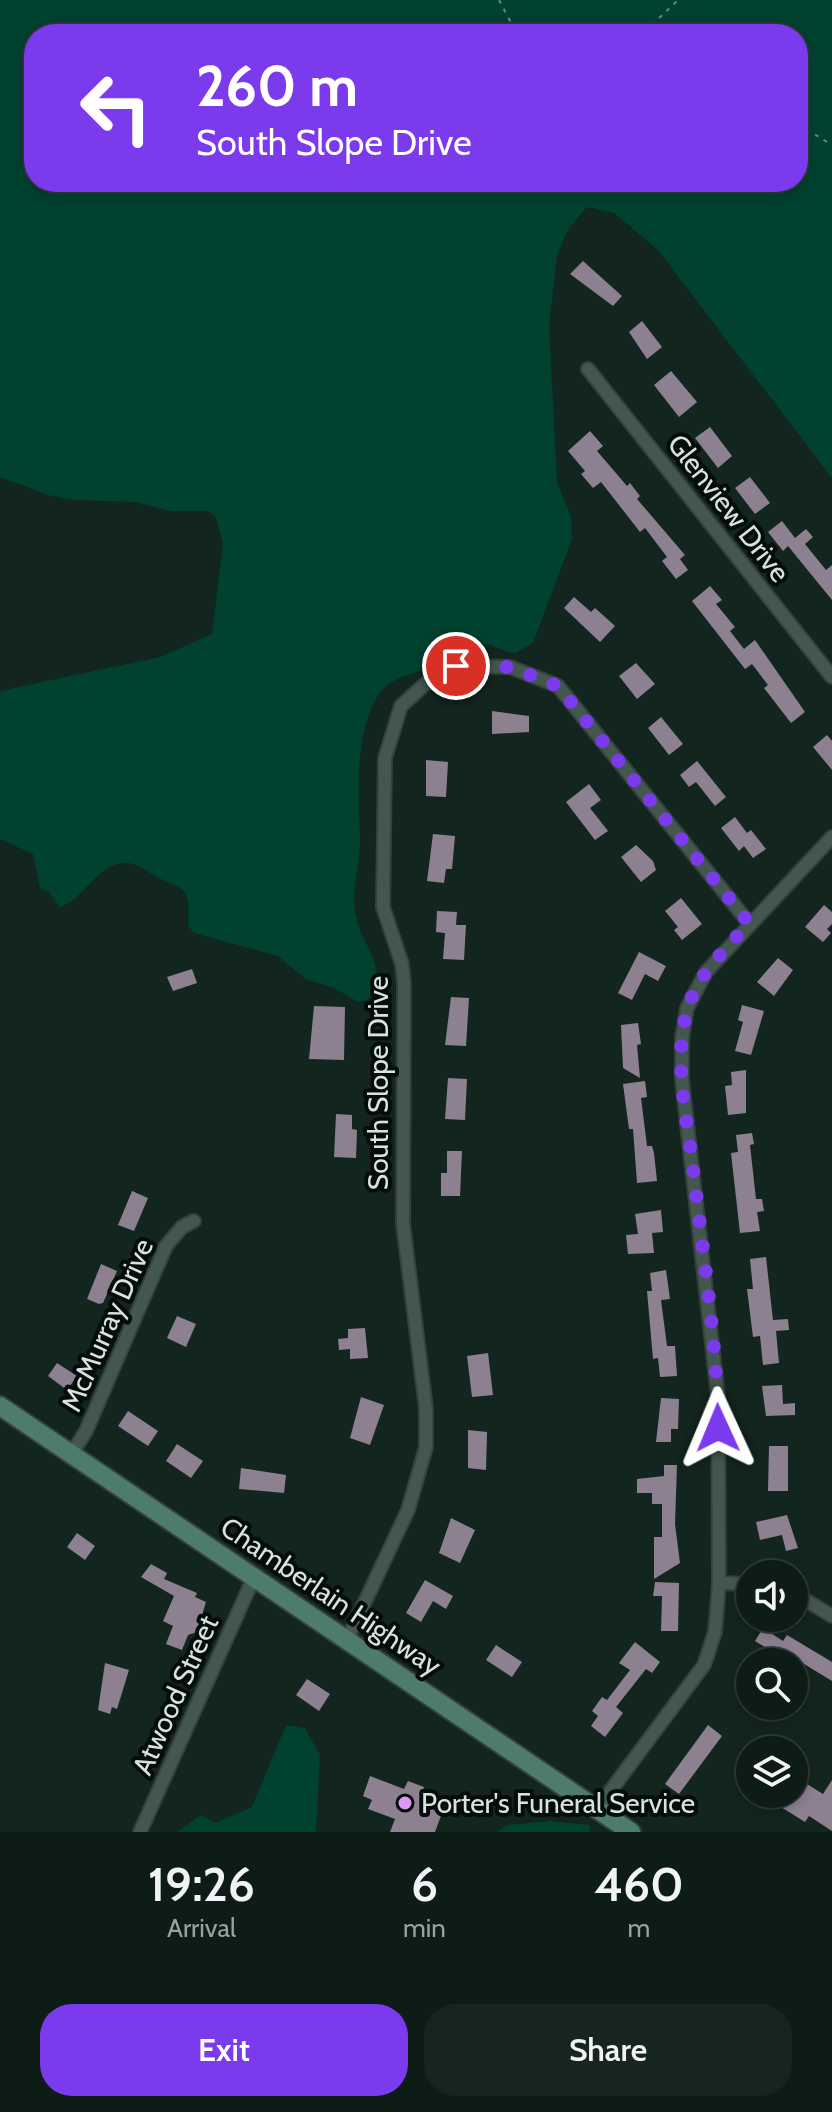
<!DOCTYPE html>
<style>
:root{--surface:#0e1c17;--page:#172520;--text:#f1f3f6;--muted:#9ba1a1;--line:#2e3a36;--accent:#7c3aed}
body{margin:0;font-family:Cabin,sans-serif;background:var(--page);color:var(--text);height:100vh;display:flex;flex-direction:column;font-size:30px;white-space:nowrap}
*{box-sizing:border-box;margin:0}
p{font-size:26px;color:var(--muted)}
.icon{flex:none;width:44px;height:44px;fill:none;stroke:currentColor;stroke-width:2;stroke-linecap:round;stroke-linejoin:round}
.map{position:relative;height:1832px;overflow:hidden}
.details{display:flex;flex-direction:column;background:var(--surface);flex:1}
.details>*{flex:none}
.banner{position:absolute;left:24px;top:24px;width:784px;height:168px;border-radius:32px;box-shadow:0 4px 12px #0003,0 0 0 2px var(--line);background:#7c3aed;color:#fff;overflow:hidden}
.controls{position:absolute;left:736px;top:1560px;display:grid;gap:16px}
.controls a{display:grid;place-items:center;width:72px;height:72px;border-radius:50%;background:var(--surface);box-shadow:0 4px 12px #0003,0 0 0 2px var(--line);font-size:40px}
.pin{position:absolute;display:grid;place-items:center;width:68px;height:68px;color:#fff;margin:-34px;border:4px solid #fff;border-radius:50%;box-shadow:0 2px 8px #0007}
.me{position:absolute;width:88px;margin:-44px;rotate:359deg;stroke-linejoin:round;filter:drop-shadow(0 0 6px #0008)}
.turn{display:flex;align-items:center;gap:28px;height:168px;padding:0 40px;font-size:36px}
.turn .icon{width:104px;height:104px;stroke-width:2.5}
.turn b{display:block;font-size:56px;line-height:68px}
.eta{display:flex;justify-content:space-evenly;align-items:center;height:136px;text-align:center}
.eta b{font-size:48px;font-weight:600;line-height:56px}
.primary-button{display:flex;gap:16px;margin-top:auto;padding:16px 40px}
.primary-button a{flex:1;height:92px;border-radius:32px;background:var(--accent);color:#fff;font-size:32px;font-weight:600;line-height:92px;text-align:center}
.primary-button a+a{background:var(--page);color:var(--text)}
.map>svg:first-child{display:block}
.green{fill:#00412f;fill-rule:evenodd}
.building{fill:#8d8191}
.lines{fill:none;stroke-linecap:round;stroke-linejoin:round}
.street-casing{stroke:#35413c;stroke-width:16}
.secondary-casing{stroke:#35413c;stroke-width:22}
.path{stroke:#73827d;stroke-width:2;stroke-dasharray:4 6;stroke-linecap:butt}
.street{stroke:#43574f;stroke-width:12}
.secondary{stroke:#4e7c6c;stroke-width:18}
.route{stroke:#7c3aed;stroke-width:14;stroke-dasharray:0 25.2}
.poi-dot{fill:#dc99f4;stroke:#050d0a;stroke-width:3}
.labels{text-anchor:middle;dominant-baseline:central;stroke-width:8;stroke-linejoin:round;paint-order:stroke}
.street-label{font-size:28px;fill:#d8e3df;stroke:#050d0a}
.poi-label{font-size:28px;fill:#d8e3df;stroke:#050d0a;text-anchor:start}
</style>
<div class="map">
<svg width="832" height="1832" viewBox="0 0 832 1832">
<rect width="100%" height="100%" fill="#13251f"/>
<path class="green" d="M0,0H832V478L658,250L614,213L587,207L568,229L557,255L549,326L557,481L571,518L572,539L533,643L516,653C504,653 494,643 482,644C466,645 453,659 438,665C422,672 396,675 383,689C354,723 358,794 360,836C361,864 349,894 357,921C367,954 387,964 368,1000L358,1002L334,988L306,979L278,956L194,933L188,926C189,893 191,892 161,879C151,875 143,866 133,864C101,855 85,900 60,907L49,892L40,888L33,854L0,839V691L160,657L212,634L223,544L216,518L209,511H171L135,502L76,500L48,495L0,477ZM34,34H798V182H34Z
M286,1725L305,1728L320,1755L316,1832H177L201,1815L216,1823L252,1807Z
M550,1821L589,1825L591,1832H497L508,1825Z"/>
<path class="building" d="M583,261L622,296L613,306L570,274Z
M642,321L662,347L647,359L629,332Z
M671,371L697,402L679,417L654,385Z
M710,427L732,456L718,468L695,438Z
M590,431L603,446L597,451L627,486L630,483L640,496L637,499L685,555L680,559L688,570L676,579L662,561L667,557L645,528L640,532L601,482L593,488L581,474L585,471L568,451Z
M750,477L770,503L755,514L735,488Z
M782,521L795,538L806,529L813,537L805,544L826,570L832,565V600L788,546L783,551L768,532Z
M710,586L722,600L716,604L735,627L730,631L744,649L755,640L805,712L791,723L764,688L768,685L752,664L745,669L692,601Z
M574,597L591,612L595,608L615,626L600,642L564,608Z
M636,663L655,684L637,699L619,676Z
M492,711L529,716V732L492,734Z
M661,717L683,744L669,755L648,728Z
M827,735L832,741V770L813,747Z
M426,760L448,762L446,797L426,796Z
M697,761L726,797L715,806L696,782L689,787L680,775Z
M589,784L601,800L590,808L608,831L595,840L566,802Z
M735,817L747,833L751,830L766,849L753,858L744,846L739,851L721,828Z
M433,834L455,836L452,869H446L444,883L427,881Z
M636,845L653,861L656,870L641,882L621,857Z
M681,898L702,924L682,940L674,930L678,927L665,911Z
M824,905L832,912V924L827,929L831,933L823,942L805,927Z
M437,911L457,912L456,925H466L464,960L443,959L445,933L436,932Z
M639,952L666,966L658,981L645,974L632,1000L618,993Z
M778,958L793,970L774,996L757,982Z
M192,969L197,983L173,991L167,977Z
M451,997L469,998L466,1046L445,1045Z
M742,1005L764,1011L751,1055L735,1051L743,1022L738,1020Z
M314,1006L345,1007L344,1060L309,1059Z
M638,1023L641,1044L637,1045L640,1078L623,1068L621,1025Z
M746,1070V1113L728,1115L725,1086L732,1085L731,1072Z
M448,1078L467,1079L465,1120L445,1119Z
M645,1081L647,1097L641,1098L647,1146H652L654,1153L657,1181L637,1183L633,1129H629L623,1084Z
M336,1114L352,1115V1129L357,1130L356,1158L334,1157Z
M752,1133L754,1144L750,1145L756,1199H762L764,1211L757,1212L760,1231L740,1233L731,1153L738,1152L736,1135Z
M447,1151H462L460,1196H441V1173H447Z
M132,1191L148,1198L134,1231L118,1225Z
M661,1210L663,1232L652,1233L654,1253L628,1254L626,1235L638,1234L635,1214Z
M766,1257L773,1320L788,1319L789,1330L776,1331L779,1363L763,1365L760,1336L753,1337L747,1289H753L750,1259Z
M101,1264L117,1271L103,1303L99,1304L87,1299Z
M666,1270L670,1299L661,1300L667,1346H675L677,1376L660,1377L658,1358L653,1359L647,1291H652L650,1273Z
M177,1316L196,1324L186,1347L167,1338Z
M365,1328L368,1358L350,1359V1349L339,1350L338,1339L348,1338V1329Z
M488,1353L493,1395L472,1397L467,1356Z
M57,1363L77,1376L67,1390L48,1376Z
M782,1385L783,1404L795,1403V1415L766,1416L762,1386Z
M361,1397L384,1405L370,1445L350,1438Z
M661,1398L679,1399L678,1429H671V1442H656Z
M128,1411L158,1431L148,1446L118,1426Z
M468,1430L487,1432L486,1470L468,1468Z
M177,1444L203,1461L191,1478L166,1461Z
M769,1446H788V1491H768Z
M664,1465H677L675,1524L680,1563L654,1579V1537H662V1504H652V1493H637V1479L664,1476Z
M241,1468L286,1475L284,1493L239,1489Z
M787,1515L798,1548L786,1551L782,1535L760,1540L756,1522Z
M451,1518L475,1530L460,1563L439,1553Z
M77,1533L95,1546L85,1560L67,1547Z
M151,1564L167,1573L164,1579L197,1593L195,1597L206,1602L197,1632L188,1635L182,1650L166,1644L173,1626L163,1621L174,1596L141,1577Z
M425,1580L453,1596L446,1609L433,1601L421,1622L406,1613Z
M655,1582L679,1583L678,1631H661L662,1596H653Z
M763,1628L783,1641L787,1635L832,1662V1681L791,1656L788,1661L755,1641Z
M635,1642L660,1662L652,1673L646,1669L616,1707L623,1713L605,1737L591,1726L598,1716L592,1711L602,1697L607,1700L630,1670L619,1663Z
M496,1645L522,1662L512,1677L486,1660Z
M105,1663L129,1670L117,1709L112,1707L110,1714L98,1710Z
M307,1679L330,1694L319,1711L296,1695Z
M708,1725L722,1736L679,1794L665,1784Z
M370,1776L404,1789L408,1781L424,1787L421,1796L445,1805L435,1832H390L395,1819L368,1809L372,1800L363,1796Z
M794,1776L823,1794L832,1780V1831L809,1816L805,1822L760,1794H794Z"/>
<g class="lines">
<g class="street-casing">
<path id="street" d="M588,369L832,677
M71,1455L86,1431L166,1246L182,1227L194,1221
M719,1583L750,1584
M794,1593L832,1616
M347,1640L408,1510L426,1447V1409L403,1223L404,984L402,964L383,907L385,758L401,706L435,675L456,666L510,667L558,686L749,923
M597,1809L704,1665L715,1632L719,1583L718,1397L682,1080V1038L687,1008L706,972L832,837
M140,1832L254,1577"/>
</g>
<g class="secondary-casing">
<path id="secondary" d="M0,1406L631,1832"/>
</g>
<path class="path" d="M499,0L517,34
M652,25L678,0
M637,34L652,25L662,34
M798,124L832,145"/>
<use href="#street" class="street"/>
<use href="#secondary" class="secondary"/>
</g>
<g class="lines">
<path class="route" d="M456,666L510,667L558,686L749,923C726,949 696,976 687,1011C673,1062 687,1117 693,1168C703,1254 717,1341 718,1428"/>
</g>
<circle class="poi-dot" cx="405" cy="1803" r="8"/>
<g class="labels">
<g class="street-label">
<text transform="translate(729 508) rotate(52)">Glenview Drive</text>
<text transform="translate(378 1083) rotate(-90)">South Slope Drive</text>
<text transform="translate(107 1325) rotate(-66)">McMurray Drive</text>
<text transform="translate(331 1596) rotate(34)">Chamberlain Highway</text>
<text transform="translate(175 1695) rotate(-66)">Atwood Street</text>
</g>
<g class="poi-label">
<text x="421" y="1803">Porter's Funeral Service</text>
</g>
</g>
</svg>
<div class="controls">
<a><svg class="icon" aria-label="sound" viewBox="0 0 24 24"><path d="M4 9h4l5-4v14l-5-4H4zM17 9q2 3 0 6"/></svg></a>
<a><svg class="icon" aria-label="search" viewBox="0 0 24 24"><circle cx="10" cy="10" r="6"/><path d="M15 15l6 6"/></svg></a>
<a><svg class="icon" aria-label="layers" viewBox="0 0 24 24"><path d="M12 4l9 5-9 5-9-5zM3 14l9 5 9-5"/></svg></a>
</div>
<div class="pin" style="left:456px;top:666px;background:#d93025"><svg class="icon" aria-label="arrive" viewBox="0 0 24 24"><path d="M6 21V4h12l-3 4 3 4H6"/></svg></div>
<svg class="me" style="left:718px;top:1428px" viewBox="-20 -20 40 40"><path d="M0-17L14 15 0 8-14 15z" fill="#7c3aed" stroke="#fff" stroke-width="4"/></svg>
<div class="banner">
<div class="turn"><svg class="icon" aria-label="left" viewBox="0 0 24 24"><path d="M17 20v-9H6M10 6l-5 5 5 5"/></svg><div><b>260 m</b>South Slope Drive</div></div>
</div>
</div>
<section class="details">
<div class="eta">
<div><b>19:26</b><p>Arrival</p></div>
<div><b>6</b><p>min</p></div>
<div><b>460</b><p>m</p></div>
</div>
<div class="primary-button"><a>Exit</a><a>Share</a></div>
</section>
